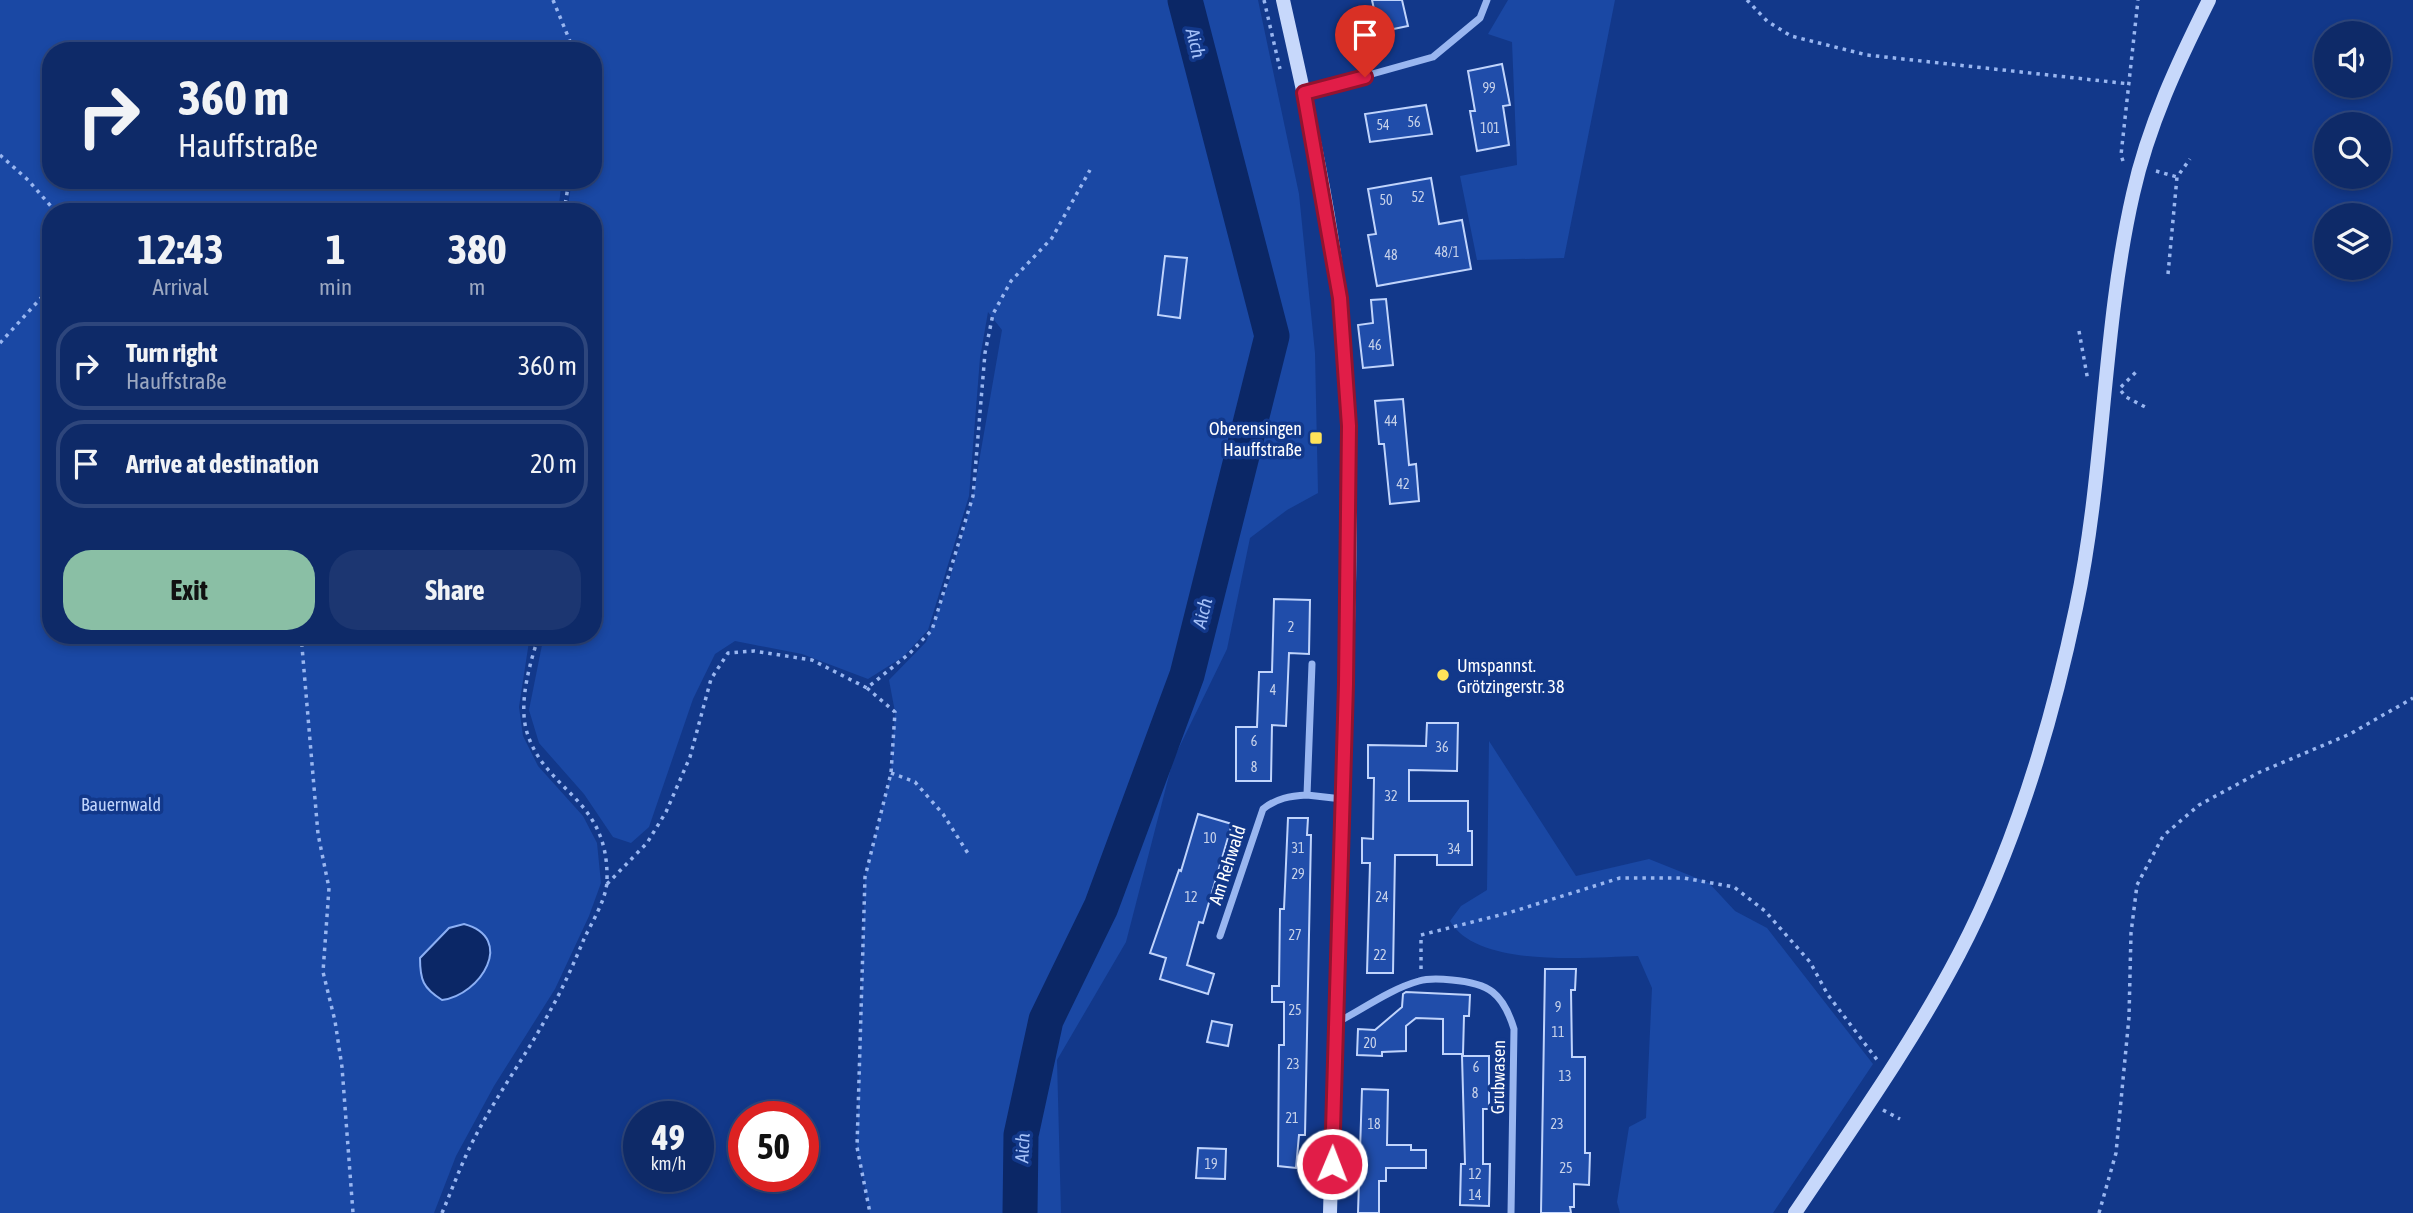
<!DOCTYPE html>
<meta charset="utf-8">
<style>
:root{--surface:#0e2a68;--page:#1c3671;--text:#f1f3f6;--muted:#9ba7c0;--line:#2e467c;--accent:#8abfa5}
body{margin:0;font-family:"Asap Condensed",sans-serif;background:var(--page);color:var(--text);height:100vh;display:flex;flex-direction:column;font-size:26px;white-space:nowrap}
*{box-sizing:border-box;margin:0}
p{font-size:23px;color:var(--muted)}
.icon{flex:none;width:38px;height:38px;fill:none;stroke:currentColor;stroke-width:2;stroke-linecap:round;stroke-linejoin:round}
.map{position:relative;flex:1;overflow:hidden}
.panel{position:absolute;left:42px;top:203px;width:560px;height:441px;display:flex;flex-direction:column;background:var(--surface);border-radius:28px;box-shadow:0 4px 10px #0003,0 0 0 2px var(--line)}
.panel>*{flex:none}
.hud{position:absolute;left:42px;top:42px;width:560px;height:147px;border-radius:28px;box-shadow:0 4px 10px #0003,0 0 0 2px var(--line);background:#0e2a68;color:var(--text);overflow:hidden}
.controls{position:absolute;left:2314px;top:21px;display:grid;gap:14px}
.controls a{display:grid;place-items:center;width:77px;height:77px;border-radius:50%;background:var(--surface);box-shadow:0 4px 10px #0003,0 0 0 2px var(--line);font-size:35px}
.speed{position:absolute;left:623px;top:1101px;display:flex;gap:14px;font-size:35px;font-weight:700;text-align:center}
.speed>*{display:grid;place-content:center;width:91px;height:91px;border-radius:50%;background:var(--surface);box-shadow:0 4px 10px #0003,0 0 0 2px var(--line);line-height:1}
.speed small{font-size:18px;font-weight:400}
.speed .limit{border:10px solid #d22;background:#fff;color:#111}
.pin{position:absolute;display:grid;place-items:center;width:60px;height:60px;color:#fff;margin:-72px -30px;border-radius:50% 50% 50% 0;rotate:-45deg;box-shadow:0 0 7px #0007}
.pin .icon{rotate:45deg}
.me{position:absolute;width:77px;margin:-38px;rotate:1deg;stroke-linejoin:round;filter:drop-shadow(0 0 5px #0008)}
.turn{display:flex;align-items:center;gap:24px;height:147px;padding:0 21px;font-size:32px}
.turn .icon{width:91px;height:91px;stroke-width:2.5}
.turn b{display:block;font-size:49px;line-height:60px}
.eta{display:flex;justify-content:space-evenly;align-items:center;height:119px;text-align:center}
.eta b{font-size:42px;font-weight:700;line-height:49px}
.button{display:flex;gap:14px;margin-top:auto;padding:14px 21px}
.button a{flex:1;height:80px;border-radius:28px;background:var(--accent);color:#111;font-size:28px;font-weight:700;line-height:80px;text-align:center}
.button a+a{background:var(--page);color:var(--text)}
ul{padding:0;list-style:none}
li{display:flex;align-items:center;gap:21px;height:88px;margin:0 14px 10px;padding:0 7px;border:4px solid var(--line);border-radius:28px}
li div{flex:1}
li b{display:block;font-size:26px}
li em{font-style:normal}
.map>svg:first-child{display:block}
.green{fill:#1a48a4}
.water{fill:#0b2766;stroke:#8baff4;stroke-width:2}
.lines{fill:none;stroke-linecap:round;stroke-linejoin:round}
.river{stroke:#0b2766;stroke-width:35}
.building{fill:#204daa;stroke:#c0d4fc;stroke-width:2}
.path{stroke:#99b6f0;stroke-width:3.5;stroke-dasharray:3.5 5;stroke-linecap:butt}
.minor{stroke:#99b6f0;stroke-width:7}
.secondary{stroke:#c7d8fb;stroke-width:14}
.route-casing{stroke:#92132f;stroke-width:18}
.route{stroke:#e11d48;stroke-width:12}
.poi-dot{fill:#ffe359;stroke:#12388a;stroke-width:2.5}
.labels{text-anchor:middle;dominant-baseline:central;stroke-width:7;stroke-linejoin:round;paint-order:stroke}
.number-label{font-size:14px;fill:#c7d2ea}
.poi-label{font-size:18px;fill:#fff;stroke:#12388a;text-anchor:end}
.park-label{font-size:18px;fill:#c0d4fc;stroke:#12388a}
.street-label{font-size:18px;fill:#fff;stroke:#12388a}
.water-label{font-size:19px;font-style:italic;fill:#a5c1f8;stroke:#12388a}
</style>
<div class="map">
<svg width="2413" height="1213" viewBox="0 0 2413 1213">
<rect width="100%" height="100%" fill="#12388a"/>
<path class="green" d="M0,0H1258L1299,194L1315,353L1318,493L1287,510L1250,538L1227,649L1173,760L1126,942L1057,1060L1061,1213H870L857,1147L865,877L891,772L895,712L889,680L926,642L949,581L973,496L1002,330L988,312L980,358L969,496L928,630L903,657L868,679L802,654L735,641L715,654L693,699L649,827L631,843L613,837L584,794L539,743L529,710L544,635H593V212H567L572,180H593V51H51V180H562L558,212H51V635H530L519,707L523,736L538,766L583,816L597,843L601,883L589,916L555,989L494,1086L456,1156L434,1213H0Z
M1508,0H1615L1564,258L1477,260L1460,176L1517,165L1512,42L1488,34Z
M1489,741L1576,876L1649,859L1709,883L1735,911L1767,928L1873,1064L1773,1213H1620L1617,1202L1629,1127L1646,1118L1652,988L1638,956C1589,957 1478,969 1450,921L1461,906L1487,890Z"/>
<path class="water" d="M464,924C516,938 481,995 442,1000C423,988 420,980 420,958L449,928Z"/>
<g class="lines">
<path class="river" d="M1020,1213L1021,1135L1046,1020L1101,907L1187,675L1272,336L1185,0"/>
</g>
<path class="building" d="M1372,0H1402L1408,26L1379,32Z
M1502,64L1510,105L1503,106L1509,145L1477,151L1470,111H1475L1468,71Z
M1426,105L1432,134L1370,142L1365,114Z
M1431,178L1439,224L1462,220L1471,269L1377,286L1368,235L1376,234L1368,189Z
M1165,256L1187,258L1180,318L1158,315Z
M1386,299L1393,365L1363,368L1358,325L1373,323L1371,300Z
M1403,399L1409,465L1416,464L1419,501L1390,504L1384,444H1379L1375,401Z
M1274,599L1310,600L1309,654L1289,653L1286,726L1272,725L1271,781H1236V727H1257L1259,672H1272Z
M1427,723H1458L1457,771L1409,770V801H1468V831H1472V865H1437V855H1395L1393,973H1367L1370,863H1362V838L1373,839L1374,778H1368V745L1426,746Z
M1198,814L1232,824L1203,923L1199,922L1187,965L1214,974L1208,994L1160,979L1166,958L1150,953L1179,870L1181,871Z
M1288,818H1308L1307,835H1311L1305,1135H1299L1296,1168L1278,1166L1279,1045H1284V1002H1272V986H1279L1280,909H1284Z
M1545,969H1576L1575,990H1571L1572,1057H1585V1153H1590L1589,1185L1574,1184V1207H1570L1571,1213H1541Z
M1406,992L1470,995L1469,1016H1464L1463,1054H1443V1019L1416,1018L1406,1026V1051L1382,1052V1056L1357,1055L1358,1029L1375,1030L1402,1007L1403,994Z
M1212,1021L1232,1025L1228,1046L1207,1042Z
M1462,1056H1489V1109H1483V1164H1490L1489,1206L1460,1205L1461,1164H1465Z
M1362,1089L1388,1090L1387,1145H1411V1150H1426V1168H1386V1181H1379V1213H1358Z
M1198,1148L1226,1149L1225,1179L1196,1178Z"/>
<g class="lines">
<path class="path" d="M553,0L574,51
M1264,0L1280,69
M1747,0L1767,21L1791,36L1867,55L2130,84
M0,155L28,180L56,212
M2123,161L2121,155L2138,0
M2156,171L2177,177
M564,212L569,180
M2168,274L2177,177L2190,159
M2079,331L2088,381
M0,343L51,287
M2121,387L2139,369
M2121,391L2126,397L2149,409
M301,635L318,834L329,888L323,972L335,1021L342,1067L353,1213
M867,688L895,712L891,773L865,877L857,1147L870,1213
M891,773L915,782L943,814L969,855
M607,884L647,843L666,812L690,757L711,679L728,653L754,651L812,660L867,688L910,653L932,630L973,496L985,353L993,314L1011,281L1052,238L1090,170
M1421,969V935L1508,913L1620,878H1684L1734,887L1765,911L1810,962L1828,995L1878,1061
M1883,1110L1900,1119
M442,1213C451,1192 459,1170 469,1149C492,1101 525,1058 550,1011C563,988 574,963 584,939C592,922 607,898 607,880C609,796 543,792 526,729C519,700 530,663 539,635
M2099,1213L2116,1153L2129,1017L2131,933L2137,885L2163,836L2199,805L2260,772L2350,734L2413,698"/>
<path class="minor" d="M1304,93L1433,57L1480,18L1487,0
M1312,664L1307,795L1342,799
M1220,936L1263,809C1277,798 1290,796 1307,795
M1336,1023C1363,1009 1390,989 1419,981C1429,978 1442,979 1452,980C1489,983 1503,993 1514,1029L1511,1213"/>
<path class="secondary" d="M1283,0C1305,99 1329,200 1340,301C1357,465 1348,632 1342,797C1337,935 1334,1074 1330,1213
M1795,1213C1852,1128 1912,1044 1959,954C2016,845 2051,727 2076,608C2105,472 2102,330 2133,194C2148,126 2178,62 2209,0"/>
</g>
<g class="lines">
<g class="route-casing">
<path id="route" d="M1332,1164L1346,684L1349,426L1340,298L1304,93L1365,77"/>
</g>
<use href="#route" class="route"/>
</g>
<g class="poi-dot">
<rect x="1309" y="431" width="14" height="14" rx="3.5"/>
<circle cx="1443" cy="675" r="7"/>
</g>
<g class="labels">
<g class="number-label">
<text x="1489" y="88">99</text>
<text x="1414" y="122">56</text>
<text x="1383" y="125">54</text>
<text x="1490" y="128">101</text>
<text x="1418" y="197">52</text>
<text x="1386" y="200">50</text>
<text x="1447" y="252">48/1</text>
<text x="1391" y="255">48</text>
<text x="1375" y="345">46</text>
<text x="1391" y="421">44</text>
<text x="1403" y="484">42</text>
<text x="1291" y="627">2</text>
<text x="1273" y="690">4</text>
<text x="1254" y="741">6</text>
<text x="1442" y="747">36</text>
<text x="1254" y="767">8</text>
<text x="1391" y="796">32</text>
<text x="1210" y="838">10</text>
<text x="1298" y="848">31</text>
<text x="1454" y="849">34</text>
<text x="1298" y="874">29</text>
<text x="1191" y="897">12</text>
<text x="1382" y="897">24</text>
<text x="1295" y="935">27</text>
<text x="1380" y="955">22</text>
<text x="1558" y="1007">9</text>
<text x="1295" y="1010">25</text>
<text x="1558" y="1032">11</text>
<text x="1370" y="1043">20</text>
<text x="1293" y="1064">23</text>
<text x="1476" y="1067">6</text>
<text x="1565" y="1076">13</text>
<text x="1475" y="1093">8</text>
<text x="1292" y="1118">21</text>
<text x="1374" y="1124">18</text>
<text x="1557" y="1124">23</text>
<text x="1211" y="1164">19</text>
<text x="1566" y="1168">25</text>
<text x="1475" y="1174">12</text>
<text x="1475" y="1195">14</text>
</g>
<g class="poi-label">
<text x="1302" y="428">Oberensingen<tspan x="1302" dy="21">Hauffstraße</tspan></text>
<text x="1457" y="665" text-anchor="start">Umspannst.<tspan x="1457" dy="21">Grötzingerstr. 38</tspan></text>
</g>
<g class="park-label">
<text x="121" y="804">Bauernwald</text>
</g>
<g class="street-label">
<text transform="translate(1227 865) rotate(-72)">Am Rehwald</text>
<text transform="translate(1498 1077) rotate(-89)">Grubwasen</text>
</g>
<g class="water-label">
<text transform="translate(1196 43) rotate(76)">Aich</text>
<text transform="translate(1202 613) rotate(-76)">Aich</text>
<text transform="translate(1022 1148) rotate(-87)">Aich</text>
</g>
</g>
</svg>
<div class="controls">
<a><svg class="icon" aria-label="sound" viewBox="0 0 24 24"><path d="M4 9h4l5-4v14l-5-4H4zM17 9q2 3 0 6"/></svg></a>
<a><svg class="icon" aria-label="search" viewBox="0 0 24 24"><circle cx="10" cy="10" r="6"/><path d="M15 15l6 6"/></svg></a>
<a><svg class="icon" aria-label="layers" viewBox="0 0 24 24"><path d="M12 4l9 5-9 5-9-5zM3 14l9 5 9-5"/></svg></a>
</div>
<div class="speed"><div>49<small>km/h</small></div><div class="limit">50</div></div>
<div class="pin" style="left:1365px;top:77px;background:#d93025"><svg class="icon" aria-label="arrive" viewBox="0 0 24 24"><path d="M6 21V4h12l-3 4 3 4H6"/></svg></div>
<svg class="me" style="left:1332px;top:1164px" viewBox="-20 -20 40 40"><circle r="17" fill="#e11d48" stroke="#fff" stroke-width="3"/><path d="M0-11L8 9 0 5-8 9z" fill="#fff"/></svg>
<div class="hud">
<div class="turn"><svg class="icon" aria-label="right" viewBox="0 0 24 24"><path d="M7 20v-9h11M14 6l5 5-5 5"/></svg><div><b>360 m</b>Hauffstraße</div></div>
</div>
<section class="panel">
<div class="eta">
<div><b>12:43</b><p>Arrival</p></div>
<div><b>1</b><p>min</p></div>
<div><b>380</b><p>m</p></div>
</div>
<ul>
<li><svg class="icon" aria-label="right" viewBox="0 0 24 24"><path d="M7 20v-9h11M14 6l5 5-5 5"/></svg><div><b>Turn right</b><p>Hauffstraße</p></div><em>360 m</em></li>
<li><svg class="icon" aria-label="arrive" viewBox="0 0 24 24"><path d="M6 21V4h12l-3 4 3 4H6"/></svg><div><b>Arrive at destination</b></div><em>20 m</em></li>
</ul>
<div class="button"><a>Exit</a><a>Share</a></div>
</section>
</div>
